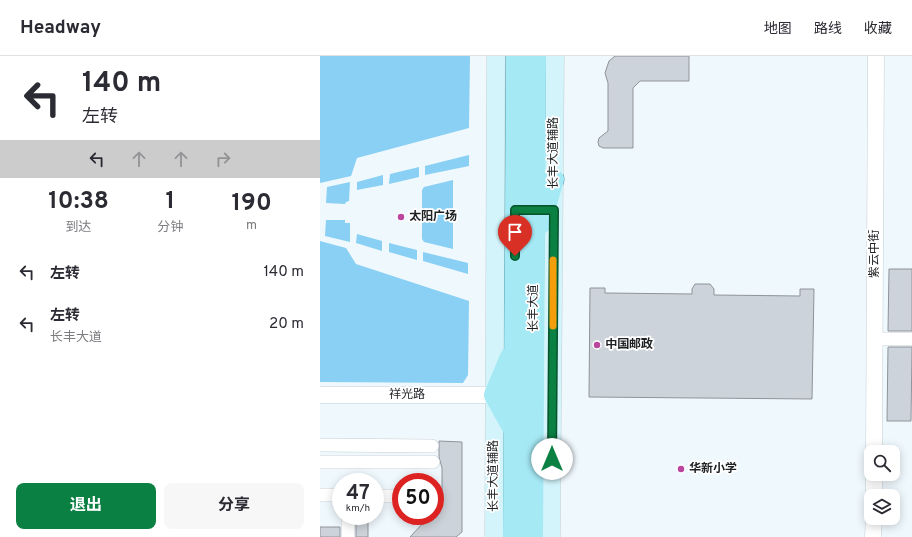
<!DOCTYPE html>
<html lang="zh">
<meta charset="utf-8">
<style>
:root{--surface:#fff;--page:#f7f7f7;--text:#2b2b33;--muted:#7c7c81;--line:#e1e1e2;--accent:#0b8043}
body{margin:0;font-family:Overpass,"Noto Sans SC",sans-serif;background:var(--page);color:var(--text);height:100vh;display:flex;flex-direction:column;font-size:15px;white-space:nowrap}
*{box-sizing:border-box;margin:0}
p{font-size:13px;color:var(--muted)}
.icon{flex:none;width:22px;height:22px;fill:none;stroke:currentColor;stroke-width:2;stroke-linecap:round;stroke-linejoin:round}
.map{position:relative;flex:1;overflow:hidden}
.panel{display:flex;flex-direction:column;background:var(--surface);width:320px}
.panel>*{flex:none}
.guide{background:#fff;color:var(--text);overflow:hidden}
.fabs{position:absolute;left:544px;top:389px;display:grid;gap:8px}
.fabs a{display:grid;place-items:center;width:36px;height:36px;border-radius:8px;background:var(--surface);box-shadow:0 2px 10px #0003;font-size:20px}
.speed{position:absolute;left:12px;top:417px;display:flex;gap:8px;font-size:20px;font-weight:700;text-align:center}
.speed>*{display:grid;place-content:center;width:52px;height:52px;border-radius:50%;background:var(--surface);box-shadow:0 2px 10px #0003;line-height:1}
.speed small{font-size:10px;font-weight:400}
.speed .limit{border:6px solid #d22;background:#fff;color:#111}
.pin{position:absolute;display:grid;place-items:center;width:34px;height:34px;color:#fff;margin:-41px -17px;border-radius:50% 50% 50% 0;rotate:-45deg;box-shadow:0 0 4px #0007}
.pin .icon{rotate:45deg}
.me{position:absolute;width:44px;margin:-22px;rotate:0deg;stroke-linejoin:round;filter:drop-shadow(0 0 3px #0008)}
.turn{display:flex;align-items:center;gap:14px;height:84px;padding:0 16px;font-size:18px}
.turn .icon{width:52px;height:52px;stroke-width:2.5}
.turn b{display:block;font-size:28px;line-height:34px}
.lanes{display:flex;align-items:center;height:38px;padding:0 16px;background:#0003;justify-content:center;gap:20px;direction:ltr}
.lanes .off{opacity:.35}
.eta{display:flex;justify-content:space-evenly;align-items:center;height:68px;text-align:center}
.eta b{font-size:24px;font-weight:700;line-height:28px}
.action{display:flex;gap:8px;margin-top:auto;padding:8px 16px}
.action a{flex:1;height:46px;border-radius:8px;background:var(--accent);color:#fff;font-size:16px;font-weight:700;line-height:46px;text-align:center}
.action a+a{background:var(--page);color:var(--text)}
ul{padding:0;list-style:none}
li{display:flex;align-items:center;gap:12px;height:52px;padding:0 16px}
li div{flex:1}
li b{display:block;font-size:15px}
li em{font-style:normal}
header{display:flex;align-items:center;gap:24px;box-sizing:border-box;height:56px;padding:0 20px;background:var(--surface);border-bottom:1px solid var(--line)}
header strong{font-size:19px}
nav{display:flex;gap:22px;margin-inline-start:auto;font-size:14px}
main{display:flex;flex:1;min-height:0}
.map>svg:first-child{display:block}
.green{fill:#89d0f4}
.building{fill:#cdd3da;stroke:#8f949b}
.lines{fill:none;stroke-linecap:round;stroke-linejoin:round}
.minor-casing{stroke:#c6cfd4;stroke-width:14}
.tertiary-casing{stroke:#c6cfd4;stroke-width:17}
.secondary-casing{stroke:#c6cfd4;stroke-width:19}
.primary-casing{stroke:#4f9aa7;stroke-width:21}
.minor{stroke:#fff;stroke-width:13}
.tertiary{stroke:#fff;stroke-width:16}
.secondary{stroke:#d2f4fa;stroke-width:18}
.primary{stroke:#a5e9f5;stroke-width:20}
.route-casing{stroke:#07532c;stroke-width:10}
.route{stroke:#0b8043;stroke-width:7}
.slow{stroke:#f59e0b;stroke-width:7}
.poi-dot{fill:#bb469d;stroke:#fff;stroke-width:1.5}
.labels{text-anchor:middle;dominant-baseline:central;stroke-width:3.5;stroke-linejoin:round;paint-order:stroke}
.street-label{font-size:12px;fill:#1e2123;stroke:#fff}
.poi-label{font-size:12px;font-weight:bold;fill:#1e2123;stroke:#fff;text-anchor:start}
</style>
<header>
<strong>Headway</strong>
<nav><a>地图</a><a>路线</a><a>收藏</a></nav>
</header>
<main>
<section class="panel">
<div class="guide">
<div class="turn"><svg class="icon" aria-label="left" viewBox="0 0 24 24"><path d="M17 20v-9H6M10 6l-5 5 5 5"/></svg><div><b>140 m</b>左转</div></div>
<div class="lanes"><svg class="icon" aria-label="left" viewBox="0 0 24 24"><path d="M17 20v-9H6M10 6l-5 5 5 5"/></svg><svg class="icon off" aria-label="ahead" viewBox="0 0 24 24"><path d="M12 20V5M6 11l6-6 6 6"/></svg><svg class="icon off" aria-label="ahead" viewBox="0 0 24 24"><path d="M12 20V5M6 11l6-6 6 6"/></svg><svg class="icon off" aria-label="right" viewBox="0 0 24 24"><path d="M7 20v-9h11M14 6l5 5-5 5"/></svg></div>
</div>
<div class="eta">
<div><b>10:38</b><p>到达</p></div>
<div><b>1</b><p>分钟</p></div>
<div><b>190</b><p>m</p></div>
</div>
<ul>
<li><svg class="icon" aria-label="left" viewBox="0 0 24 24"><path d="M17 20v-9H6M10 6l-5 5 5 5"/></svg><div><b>左转</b></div><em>140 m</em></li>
<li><svg class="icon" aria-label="left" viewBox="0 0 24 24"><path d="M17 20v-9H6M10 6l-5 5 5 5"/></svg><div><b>左转</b><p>长丰大道</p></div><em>20 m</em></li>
</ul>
<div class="action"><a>退出</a><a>分享</a></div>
</section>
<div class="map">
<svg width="592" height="481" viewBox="0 0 592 481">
<rect width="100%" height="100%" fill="#eff8fd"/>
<path class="green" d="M0,0H150L149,72L37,102L31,120L0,127Z
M149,99V110L105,119V110Z
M99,111V121L69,128L70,118Z
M63,119V129L37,134V126Z
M133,124V193L104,186L102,183V134L104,131Z
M30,126L29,145L26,146L25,148L6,147L7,131Z
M6,164H25V167H30V186L5,180Z
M37,178L62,185V195L36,187Z
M0,185L26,192L36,208L149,245L148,319L143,327L0,326Z
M69,187L97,194V204L69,196Z
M103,196L148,207V218L103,205Z"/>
<path class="building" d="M295,0H369V25H320L313,32V92H283L279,90L278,86L279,82L288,75V27L285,17L289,5Z
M569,213H592V275H568Z
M375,228H390L394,233V239L480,240V233H494L492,343L269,341L270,232H285V237L372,238V233Z
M568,291H592L591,365H567Z
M119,385L142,386V476L136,481H90L104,466L115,460L116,453L122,452V412L119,401Z
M36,460H48V481H36Z
M0,471H20V481H0Z"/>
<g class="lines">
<g class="minor-casing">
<path id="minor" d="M555,283H592
M0,389L112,390
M0,406H113
M0,439H21
M55,440H81
M28,460V481"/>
</g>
<g class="tertiary-casing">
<path id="tertiary" d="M0,339H174
M554,396L556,0
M554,440V418
M553,481L554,462"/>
</g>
<g class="secondary-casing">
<path id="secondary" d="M174,481L176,0
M231,481L235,0"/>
</g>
<g class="primary-casing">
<path id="primary" d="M221,168L234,123
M190,301L174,339L193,373
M193,481L196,0
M213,481L216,0"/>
</g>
<use href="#minor" class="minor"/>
<use href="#tertiary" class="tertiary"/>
<use href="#secondary" class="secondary"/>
<use href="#primary" class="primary"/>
</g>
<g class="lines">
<g class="route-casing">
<path id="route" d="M195,200V154H234L232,403"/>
</g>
<use href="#route" class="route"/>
<path class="slow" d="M233,270V204"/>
</g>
<g class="poi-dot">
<circle cx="81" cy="161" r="4"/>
<circle cx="277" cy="289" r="4"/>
<circle cx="361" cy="413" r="4"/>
</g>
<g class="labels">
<g class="street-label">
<text transform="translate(234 97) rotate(-90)">长丰大道辅路</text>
<text transform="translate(555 198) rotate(-90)">紫云中街</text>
<text transform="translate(214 252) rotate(-90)">长丰大道</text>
<text x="87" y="339">祥光路</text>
<text transform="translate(174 420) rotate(-90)">长丰大道辅路</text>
</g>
<g class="poi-label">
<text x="89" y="161">太阳广场</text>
<text x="285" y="289">中国邮政</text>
<text x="369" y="413">华新小学</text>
</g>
</g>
</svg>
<div class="fabs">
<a><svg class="icon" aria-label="search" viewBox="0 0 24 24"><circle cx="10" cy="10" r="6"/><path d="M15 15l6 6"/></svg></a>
<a><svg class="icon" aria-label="layers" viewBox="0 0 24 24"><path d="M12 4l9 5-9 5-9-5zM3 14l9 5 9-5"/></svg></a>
</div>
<div class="speed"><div>47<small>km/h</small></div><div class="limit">50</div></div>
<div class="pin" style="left:195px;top:200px;background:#d93025"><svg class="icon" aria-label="arrive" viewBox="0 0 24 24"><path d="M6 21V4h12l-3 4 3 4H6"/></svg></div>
<svg class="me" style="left:232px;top:403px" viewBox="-20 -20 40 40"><circle r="19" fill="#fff"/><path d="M0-13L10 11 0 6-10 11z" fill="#0b8043"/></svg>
</div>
</main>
